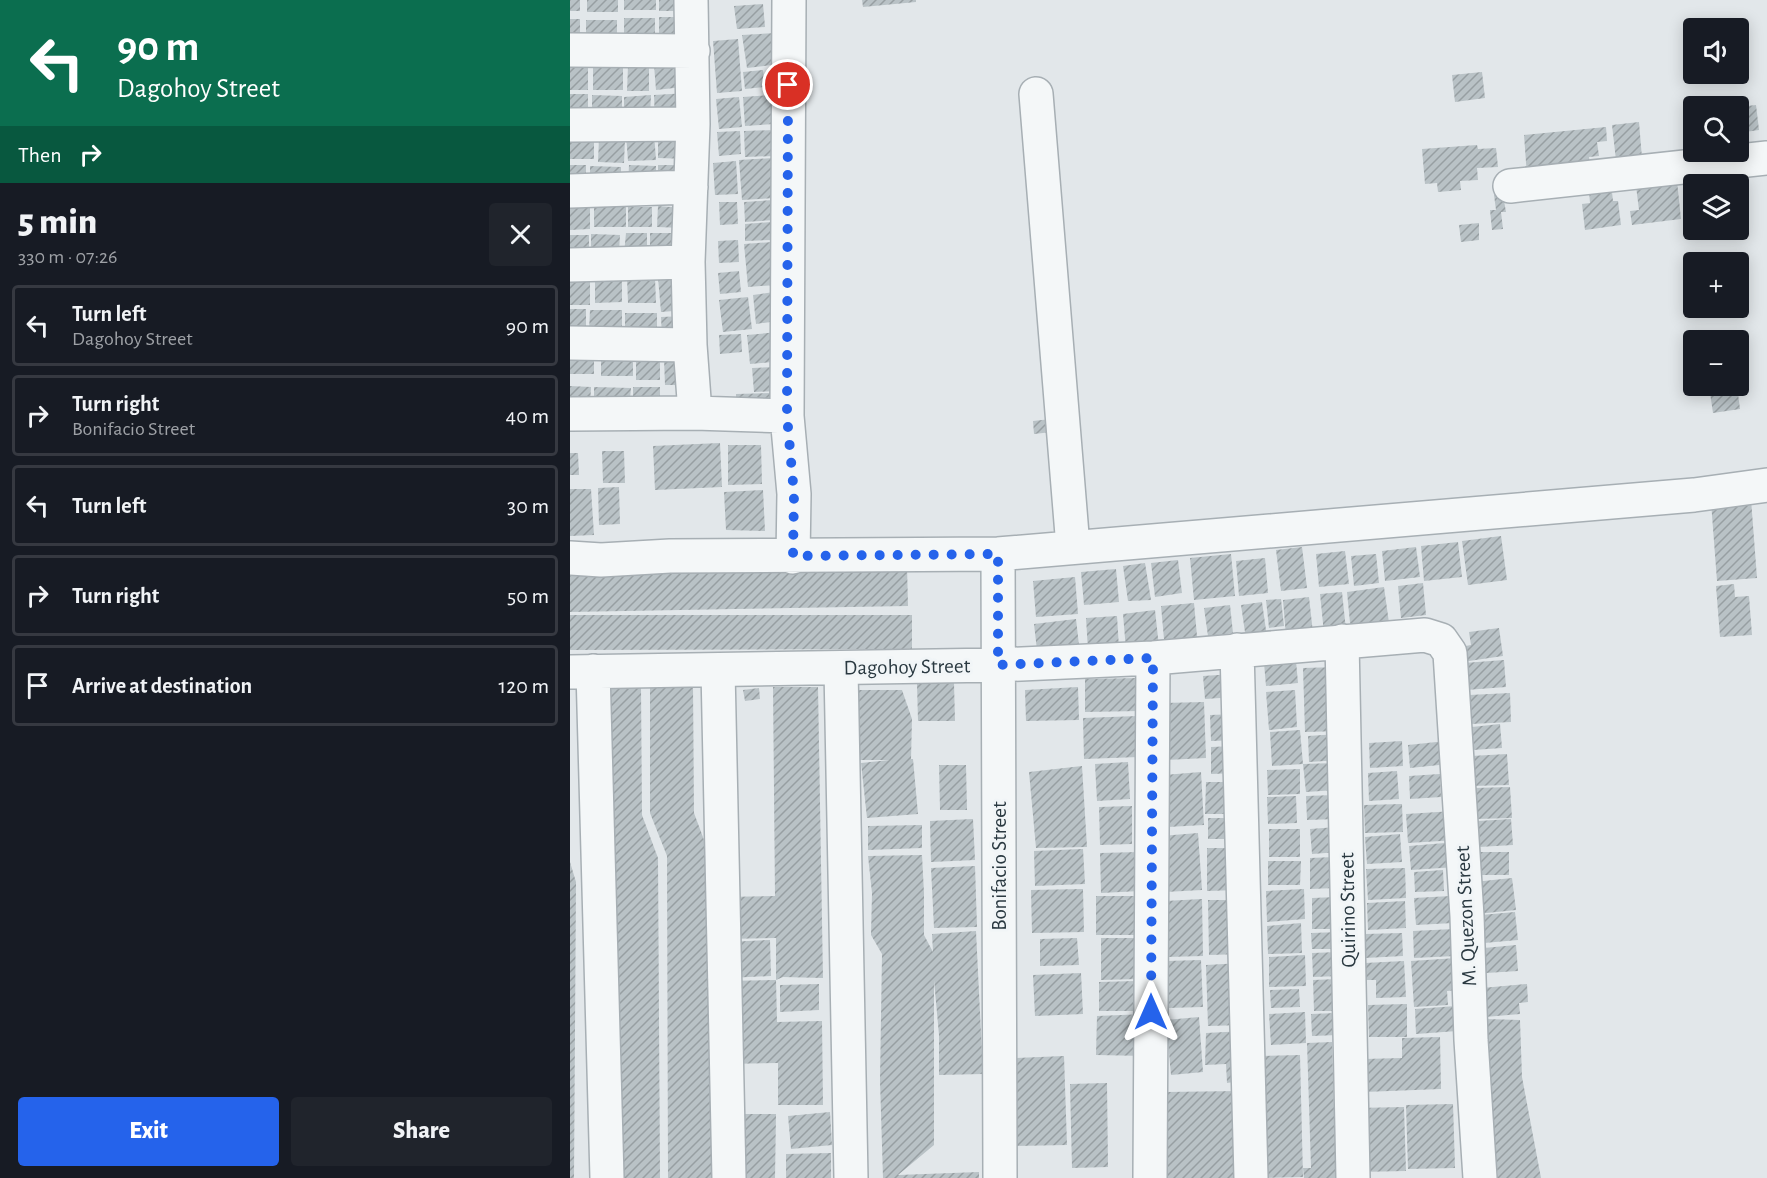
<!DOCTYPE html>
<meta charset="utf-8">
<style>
:root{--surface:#171b24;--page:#20242c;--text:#f1f3f6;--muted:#9ea1a6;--line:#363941;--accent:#2563eb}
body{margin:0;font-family:"Alegreya Sans",sans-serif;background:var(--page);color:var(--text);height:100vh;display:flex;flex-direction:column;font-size:22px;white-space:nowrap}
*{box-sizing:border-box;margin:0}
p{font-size:20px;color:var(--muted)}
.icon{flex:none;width:33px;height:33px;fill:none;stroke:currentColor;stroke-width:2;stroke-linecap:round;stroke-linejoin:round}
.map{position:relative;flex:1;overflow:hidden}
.sheet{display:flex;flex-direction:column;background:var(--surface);width:570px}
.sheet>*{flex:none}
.top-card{background:#0b6e4f;color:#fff;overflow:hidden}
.fabs{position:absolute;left:1113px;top:18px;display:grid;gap:12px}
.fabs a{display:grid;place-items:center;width:66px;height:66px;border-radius:6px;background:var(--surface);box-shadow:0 3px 15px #0003;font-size:30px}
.pin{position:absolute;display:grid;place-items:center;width:51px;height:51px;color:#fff;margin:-26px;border:3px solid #fff;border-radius:50%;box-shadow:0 2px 6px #0007}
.me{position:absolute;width:66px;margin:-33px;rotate:0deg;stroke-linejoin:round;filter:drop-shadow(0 0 4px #0008)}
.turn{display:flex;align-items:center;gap:21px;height:126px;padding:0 18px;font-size:27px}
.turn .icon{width:78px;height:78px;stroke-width:2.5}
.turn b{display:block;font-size:42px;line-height:51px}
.then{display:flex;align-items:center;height:57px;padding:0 18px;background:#0003;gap:12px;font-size:22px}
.round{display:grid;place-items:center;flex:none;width:63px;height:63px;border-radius:6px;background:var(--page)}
.headline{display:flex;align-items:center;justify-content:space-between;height:102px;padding:0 18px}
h1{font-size:36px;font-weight:800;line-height:45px}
.primary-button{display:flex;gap:12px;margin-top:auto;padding:12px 18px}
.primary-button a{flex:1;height:69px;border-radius:6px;background:var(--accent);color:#fff;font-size:24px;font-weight:800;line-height:69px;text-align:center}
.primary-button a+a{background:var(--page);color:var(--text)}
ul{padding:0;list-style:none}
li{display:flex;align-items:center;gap:18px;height:81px;margin:0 12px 9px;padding:0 6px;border:3px solid var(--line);border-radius:6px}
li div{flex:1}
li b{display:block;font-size:22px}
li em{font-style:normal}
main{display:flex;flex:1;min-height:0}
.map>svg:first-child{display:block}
.building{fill:url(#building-hatch)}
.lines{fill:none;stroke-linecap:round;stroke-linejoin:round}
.minor-casing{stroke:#a7afb4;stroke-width:36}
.minor{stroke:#f4f7f8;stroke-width:33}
.route{stroke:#2563eb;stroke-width:10;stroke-dasharray:0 18}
.labels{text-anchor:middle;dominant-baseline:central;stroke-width:6;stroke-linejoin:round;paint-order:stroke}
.street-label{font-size:21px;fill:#2a3941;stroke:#f1f5f7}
</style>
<main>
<section class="sheet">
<div class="top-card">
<div class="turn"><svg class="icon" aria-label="left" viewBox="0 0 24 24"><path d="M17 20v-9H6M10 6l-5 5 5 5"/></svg><div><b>90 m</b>Dagohoy Street</div></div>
<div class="then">Then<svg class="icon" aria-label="right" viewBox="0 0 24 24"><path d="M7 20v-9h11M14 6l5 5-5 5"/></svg></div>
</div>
<div class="headline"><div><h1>5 min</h1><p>330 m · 07:26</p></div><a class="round"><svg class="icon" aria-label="close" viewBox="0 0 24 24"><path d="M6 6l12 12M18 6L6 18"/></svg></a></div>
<ul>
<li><svg class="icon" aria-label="left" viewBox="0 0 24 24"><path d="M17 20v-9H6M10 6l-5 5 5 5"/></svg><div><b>Turn left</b><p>Dagohoy Street</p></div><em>90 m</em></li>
<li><svg class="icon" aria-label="right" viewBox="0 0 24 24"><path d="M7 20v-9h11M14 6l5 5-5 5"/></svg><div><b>Turn right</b><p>Bonifacio Street</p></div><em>40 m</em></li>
<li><svg class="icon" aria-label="left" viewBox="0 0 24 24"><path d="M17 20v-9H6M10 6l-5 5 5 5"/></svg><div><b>Turn left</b></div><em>30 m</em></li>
<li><svg class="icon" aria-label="right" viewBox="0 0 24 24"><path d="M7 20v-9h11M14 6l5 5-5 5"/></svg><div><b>Turn right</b></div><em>50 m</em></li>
<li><svg class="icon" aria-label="arrive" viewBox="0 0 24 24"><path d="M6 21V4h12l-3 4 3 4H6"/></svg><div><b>Arrive at destination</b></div><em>120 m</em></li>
</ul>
<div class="primary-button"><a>Exit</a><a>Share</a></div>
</section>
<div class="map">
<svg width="1197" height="1178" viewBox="0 0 1197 1178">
<defs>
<pattern id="building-hatch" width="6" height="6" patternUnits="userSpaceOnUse" patternTransform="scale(1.5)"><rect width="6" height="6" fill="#b9c2c6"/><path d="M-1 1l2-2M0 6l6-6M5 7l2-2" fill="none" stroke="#979fa2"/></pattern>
</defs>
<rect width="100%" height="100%" fill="#e2e7ea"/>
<path class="building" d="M0,0H10V11H0Z
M17,0H48V12H17Z
M54,0H86V10H54Z
M89,0H121L120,11H89Z
M292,0H346V2L293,7Z
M193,4L195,27L167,29L164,6Z
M89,17H120V37H89Z
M54,18H85V38H54Z
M0,19H10V39H0Z
M16,20H47V40H16Z
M206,33L209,64L177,68L172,35Z
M168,39L172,91L147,93L143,41Z
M120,61L122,86L86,90L84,65Z
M0,62H18V90H0Z
M23,62L53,63V90H23Z
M58,66H79V91H57Z
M193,70L195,87L175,89L173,72Z
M912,72L915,98L885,102L882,75Z
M118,93L119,120L85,122L84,95Z
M0,94H18V115L0,114Z
M22,95L52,96V116H22Z
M81,95L80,116H54V97Z
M202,95L204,124L175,126L173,97Z
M169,97L172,127L149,129L146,99Z
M1186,105L1189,130L1168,133V107Z
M1069,122L1072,158L1046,160L1042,125Z
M1036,127L1037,141L1027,142L1029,156L1019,157L1020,167L957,176L954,135Z
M204,130L205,156L175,157L174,131Z
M170,131L171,154L149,156L147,132Z
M84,133L86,160L58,161L56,134Z
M0,134H24V159H0Z
M29,138L55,139L54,163L28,162Z
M88,138H119V159L88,158Z
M907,145L908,149L926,148L928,167L907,168L908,180L890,181L891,190L868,192L867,183L855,184L852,149Z
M203,158L206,198L172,200L169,160Z
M166,161L168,194L145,195L143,163Z
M0,165H16V184H0Z
M59,165L86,166V186L58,185Z
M88,165H120L88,185Z
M20,166L51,167V187H20Z
M1107,181L1111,219L1062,225L1060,211L1069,210L1066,186Z
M1046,182L1047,191L1042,192L1043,201H1048L1051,225L1015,230L1012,204L1020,203L1019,191Z
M924,195H933L936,212H931L933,229L922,230L920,210H926Z
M204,200L205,220L175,222L174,202Z
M149,202H167L168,224L150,225Z
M24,206H56V227H24Z
M88,206L114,208L113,228L87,227Z
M0,207H20V229L0,230Z
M58,207H82V227H58Z
M201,222V240L175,241V224Z
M909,223V240L891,242L889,225Z
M56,233H77V254H54Z
M80,233H113L112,255H80Z
M21,234L50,235L49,252L21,251Z
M0,235H19V256H0Z
M168,240L169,262L149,263L148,241Z
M203,242L206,285L178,287L174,244Z
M169,271L171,292L150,294L148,273Z
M113,276L116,310L91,312L88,278Z
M57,278H85L86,303H58Z
M0,279H20V305H0Z
M25,280H52V302L25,303Z
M204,292L207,321L186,324L183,295Z
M178,297L182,329L153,332L149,300Z
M0,309H16V330H0Z
M20,310H52V332L19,331Z
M55,313H87V334H55Z
M115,316L116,336L92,337L91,317Z
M209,332L212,361L180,364L177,335Z
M171,334L172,352L150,354L149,335Z
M0,353H24V374H0Z
M31,355H63V376H31Z
M90,357V380H66V358Z
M94,359H118V385H95Z
M205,367L206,391L184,392L182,368Z
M0,386L21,387L20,408L0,407Z
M1139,386H1167L1170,409L1143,413Z
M24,387L61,388L59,410L24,409Z
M63,387H90V409L63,408Z
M202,393L203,413L166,414V394Z
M481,419L482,432L464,434L463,421Z
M150,443L152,487L85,490L83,446Z
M158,445H191L192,484L158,485Z
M32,451H54L55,483H33Z
M0,453H8L9,475H0Z
M49,487L50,524L29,525L28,488Z
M0,489H21L24,535L0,536Z
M193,490L195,531L156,530L154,492Z
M1181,499L1187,578L1147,581L1141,502Z
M931,536L937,580L898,585L892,541Z
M888,542L892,577L854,581L851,546Z
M732,547L737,588L711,591L706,550Z
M846,547L850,577L815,581L812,551Z
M775,551L779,584L749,587L746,554Z
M661,554L665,596L624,600L620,558Z
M806,554L809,583L784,586L781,556Z
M695,558L698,593L669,596L666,561Z
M608,560L612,593L585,597L581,563Z
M575,563L581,600L558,601L553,566Z
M337,566L338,606L0,612V571Z
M546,569L549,602L514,605L511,572Z
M505,577L508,614L466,617L463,581Z
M853,583L856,615L831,618L828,586Z
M1164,584L1165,597L1179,596L1182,635L1150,637L1146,586Z
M814,587L820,630L781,633L777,592Z
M772,592L776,630L754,633L750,594Z
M739,597L743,633L716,636L713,600Z
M711,599L714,626L699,628L696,600Z
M692,602L697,637L676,639L671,605Z
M624,603L628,647L595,650L591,606Z
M660,605L663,633L638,636L634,608Z
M585,610L589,647L556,650L553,614Z
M0,615H342V649L0,650Z
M547,616L549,648L518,650L516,618Z
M506,619L510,654L468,659L464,624Z
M929,628L933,656L892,662L890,647L901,645L899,632Z
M934,660L936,687L896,690L894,663Z
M726,661L728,683L696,686L694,663Z
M769,667L772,731L735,732L733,668Z
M663,674L665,697L635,699L633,676Z
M569,678L570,711L515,712V679Z
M384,683L385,721H348L347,684Z
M80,686H123L124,813L140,856L142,1178H98L97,856L80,813Z
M203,687H248L253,978L213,977L206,980V938L154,939V897L205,896Z
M508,687L509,720L456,721L455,690Z
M27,688H71L72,815L88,858L90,1178H47L45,858L28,815Z
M189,688L190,699L175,701L173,690Z
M279,690H332L342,719L341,759H343L348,814L297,818L291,763L320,760H289V719Z
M725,690L727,727L699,730L696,692Z
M940,693L941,722L901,724L899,695Z
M634,702L636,758L596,760L594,703Z
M668,714L669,740L641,741L640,715Z
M568,716L569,757L514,759L513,718Z
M930,724L932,748L903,750L902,727Z
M730,730L733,764L702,766L700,732Z
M768,734L770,760L739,762L738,736Z
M832,741L833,766L800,768L799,743Z
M876,741L879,764L840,768L838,745Z
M665,746L666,773L641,774V747Z
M937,754L939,785L902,786L901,756Z
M558,762L560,799L527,801L525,764Z
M765,763L766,790L736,792L733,764Z
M369,765H396L397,810H370Z
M512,766L517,847L466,848L459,772Z
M730,769V794L698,795L697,770Z
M827,771L829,799L799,801L798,773Z
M631,772L634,825L598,827L594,775Z
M870,774L871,797L840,799L839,776Z
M636,782H670V814H635Z
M940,787L942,818L906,819L904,788Z
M765,795L767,819L737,820L736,796Z
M726,796L727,823L698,824L697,797Z
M832,804L833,832L795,833L794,805Z
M562,806V844L530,845L529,807Z
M884,811L887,840L838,843L836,814Z
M638,818H670V839H638Z
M403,819L405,860L361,862L360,821Z
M941,819L943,845L909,847L908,821Z
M352,825V848L298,850V826Z
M767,827L769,852L742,854L740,829Z
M699,829H730V857H699Z
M628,833L632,890L595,892L591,836Z
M830,834L832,862L797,864L795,837Z
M875,843L876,851H884L886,867L841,870L839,846Z
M637,848H667L668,890L637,891Z
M513,849L515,884L465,886L464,851Z
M569,852L570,891L531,893L530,853Z
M906,852H939V875H906Z
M352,855L354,893V935L363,952L362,934L406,931L413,1074L369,1075V1035L364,980V1145L328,1175L409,1172V1178H313L310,1081L312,954L301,935L302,893L298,856Z
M765,857L766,888L740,889V858Z
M698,861H731L730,885H698Z
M0,862L6,882L4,1178H0Z
M405,866L407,927L364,928L361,868Z
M835,868L836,898L798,900L796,869Z
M873,870L874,891L845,892L844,872Z
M942,878L946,910L907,914L904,882Z
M513,889L514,932L462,933L461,890Z
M734,889L735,919L697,922L696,891Z
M526,896H573V935H526Z
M881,896L883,923L846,925L844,898Z
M767,897L768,929H742V898Z
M632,899L633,956L597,957L595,901Z
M638,900H672L673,954L639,955Z
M835,901L836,928L798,930L797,903Z
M945,912L948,940L914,943L911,915Z
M731,923L732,953L698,954L697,926Z
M884,929L885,956L844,958L843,931Z
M770,932V949H742L741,933Z
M832,933L833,956L795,958V934Z
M507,938L509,965L470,966V939Z
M531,938H568V979L531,980Z
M200,940L201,976L158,978L157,942Z
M946,945L948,971L916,973L914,948Z
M769,952L770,976L743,977L742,953Z
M735,955L736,986L699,987V957Z
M887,958L890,990L877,991L878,1005L844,1007L841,961Z
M631,960L633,1007L597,1008L596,961Z
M834,961L836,997L806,998V980H795V963Z
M672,963L673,1025L638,1026L636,965Z
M511,973L513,1014L465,1016L463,975Z
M768,979L769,1011H744L743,980Z
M206,980L207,1022L252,1021L253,1105H208V1063L156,1064L155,981Z
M566,981V1011H529V982Z
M249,984V1010L210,1012V985Z
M957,984L958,1002L949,1003L950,1014L915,1017L912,988Z
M729,989L730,1007L701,1008L700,990Z
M837,1004V1037H799L798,1005Z
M886,1006L887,1031L846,1034L845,1009Z
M735,1012L736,1043L701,1045L699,1014Z
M766,1013L768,1035L742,1036L741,1014Z
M576,1014V1056L526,1055L527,1016Z
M629,1017L633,1072L601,1075L596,1020Z
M915,1019L950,1020L952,1077L971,1178H928L917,1075Z
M675,1031L676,1080L657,1083L656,1064L635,1065L636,1033Z
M870,1037L871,1089L794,1092V1059L832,1058V1038Z
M762,1042L766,1178H734L733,1168H741L737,1043Z
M730,1055L733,1177L689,1178L686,1056Z
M494,1056L497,1145L446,1146L443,1058Z
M537,1083L538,1167L502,1168L500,1084Z
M670,1091L667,1178H590L596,1092Z
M883,1104L885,1168L838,1169L836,1105Z
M834,1107L836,1171L789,1172L787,1108Z
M260,1112L262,1145L221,1149L218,1116Z
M161,1114H206L205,1178H161Z
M261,1153V1178H216V1154Z"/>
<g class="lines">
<g class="minor-casing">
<path id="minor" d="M121,0L123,124L118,262L120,345L125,413
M219,0L217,416L224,494L223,557
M0,50L123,51
M466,94L503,547
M0,125L123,124
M940,186L1197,158
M0,191L121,187
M0,265L118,262
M0,343L120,345
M0,414L125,413L217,416
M428,554L430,1178
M0,558L31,560L100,556L428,554L1124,495L1197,485
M772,641L783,1178
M667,650L681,1178
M271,669L281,1178
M148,670L159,1178
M23,671L37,1178
M0,672L428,665L583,658L855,635L871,640L880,653L897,916L901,1040L910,1178
M580,1178L583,658"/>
</g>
<use href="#minor" class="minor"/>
</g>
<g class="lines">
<path class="route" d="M218,85L217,416L224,494L223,556L428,554V665L583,658L581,1012"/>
</g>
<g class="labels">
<g class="street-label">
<text transform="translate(337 667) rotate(-1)">Dagohoy Street</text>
<text transform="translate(429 866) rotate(-90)">Bonifacio Street</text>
<text transform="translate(778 910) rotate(-91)">Quirino Street</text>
<text transform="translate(896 916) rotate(-93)">M. Quezon Street</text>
</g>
</g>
</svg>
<div class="fabs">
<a><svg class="icon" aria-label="sound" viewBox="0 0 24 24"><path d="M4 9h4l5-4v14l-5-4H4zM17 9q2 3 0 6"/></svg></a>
<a><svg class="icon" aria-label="search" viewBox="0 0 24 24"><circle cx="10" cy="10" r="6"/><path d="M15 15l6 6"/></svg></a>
<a><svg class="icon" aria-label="layers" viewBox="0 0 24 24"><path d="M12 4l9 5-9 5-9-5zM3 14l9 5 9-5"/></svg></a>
<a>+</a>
<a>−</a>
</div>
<div class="pin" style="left:218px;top:85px;background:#d93025"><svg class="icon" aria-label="arrive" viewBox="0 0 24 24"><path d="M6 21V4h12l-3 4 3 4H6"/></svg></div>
<svg class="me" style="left:581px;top:1012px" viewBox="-20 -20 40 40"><path d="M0-17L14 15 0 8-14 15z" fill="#2563eb" stroke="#fff" stroke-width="4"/></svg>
</div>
</main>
